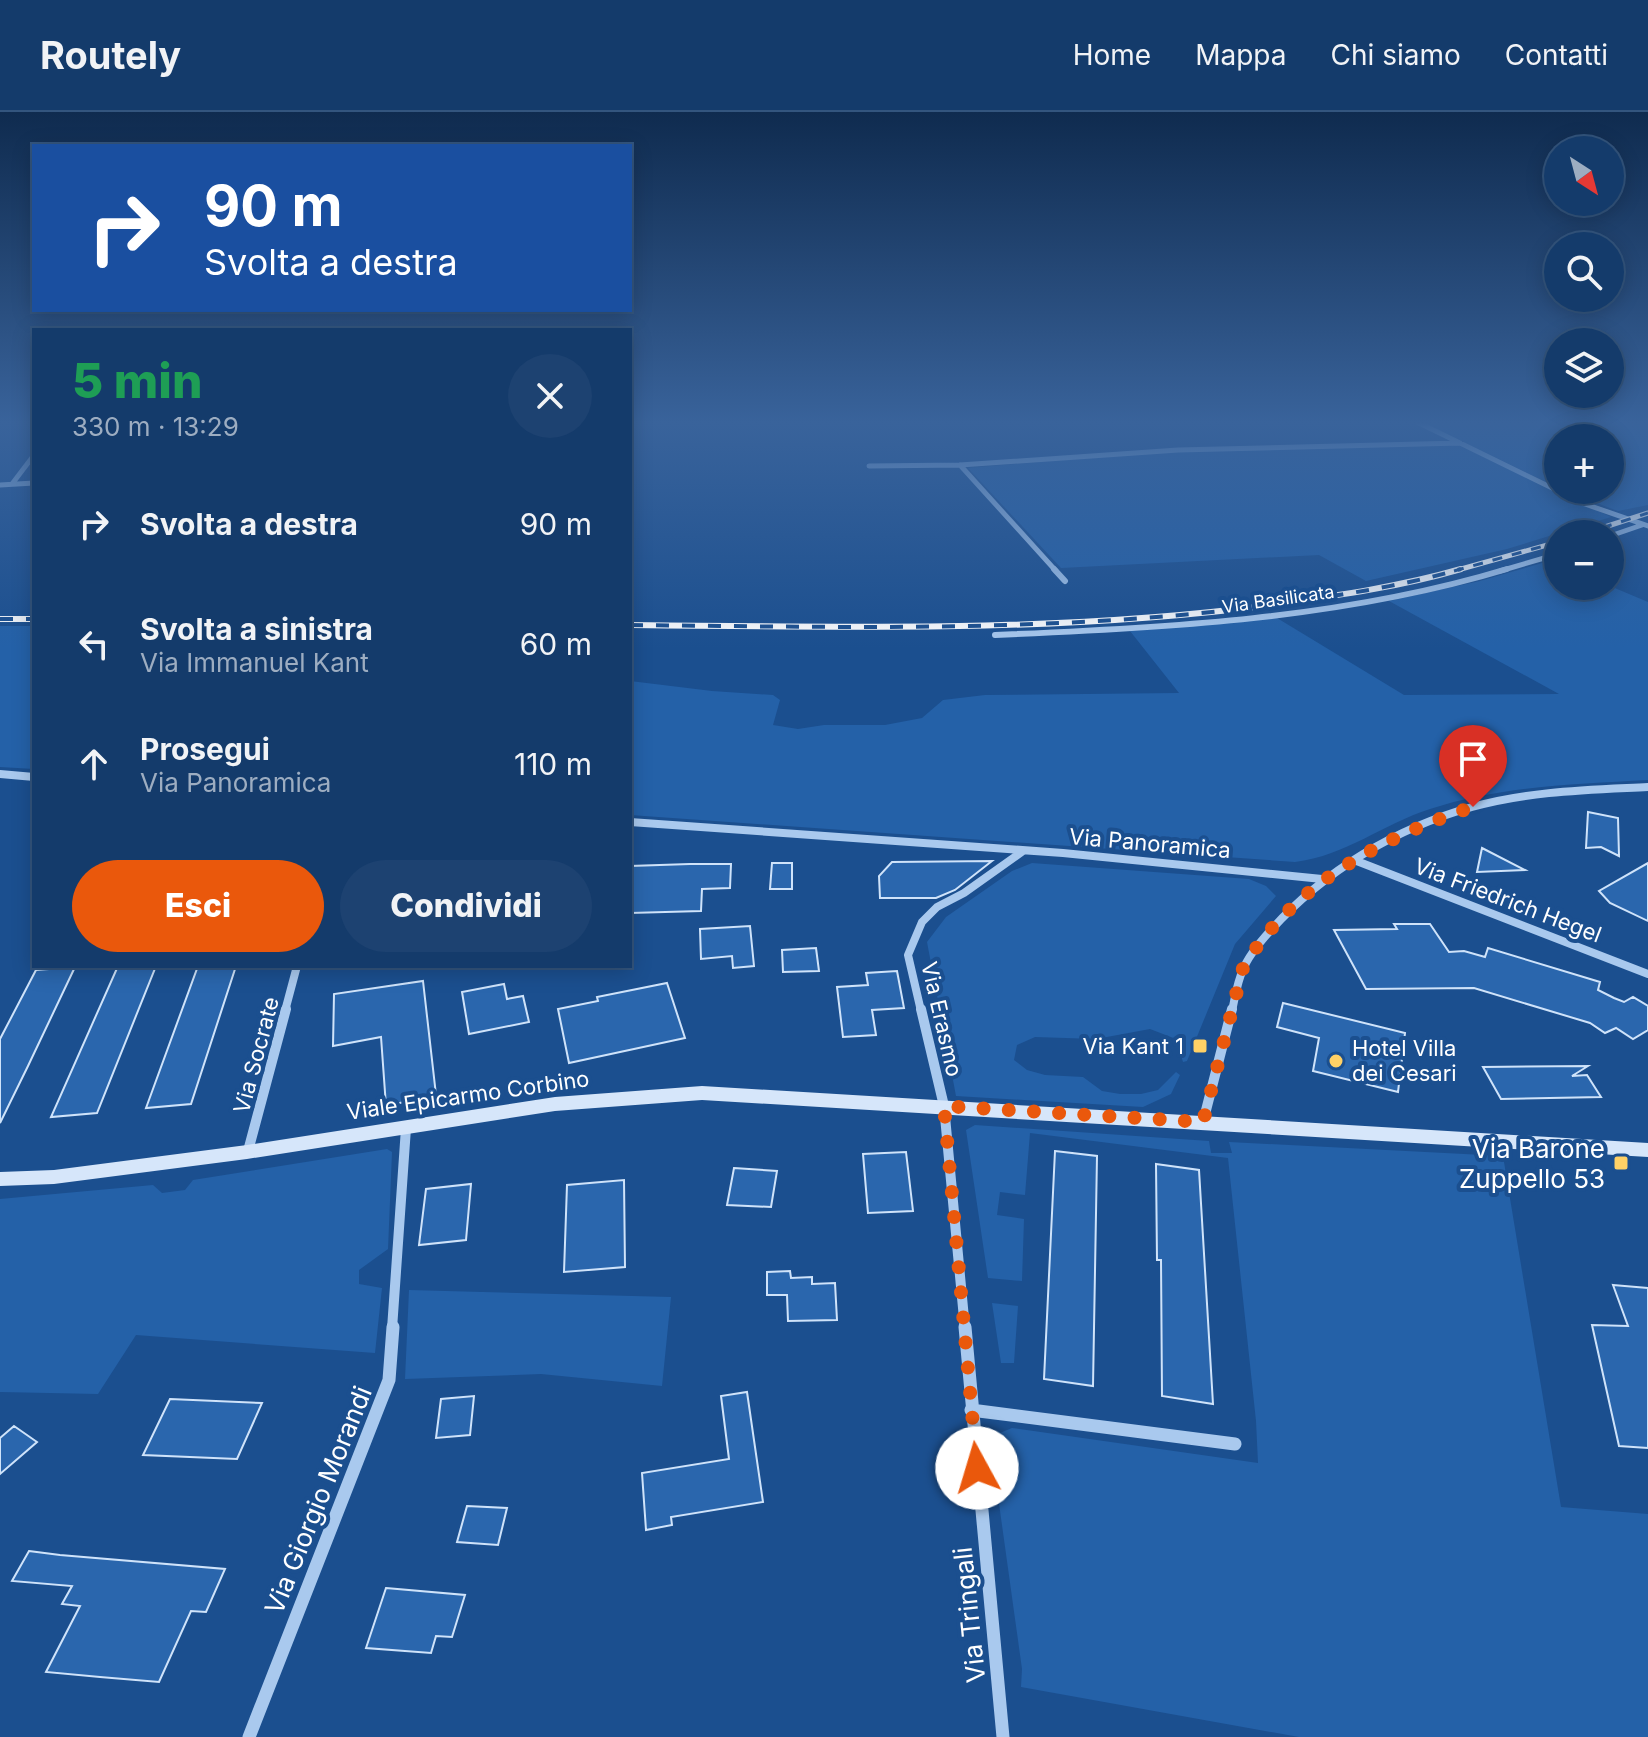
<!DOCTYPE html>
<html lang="it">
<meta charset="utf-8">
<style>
:root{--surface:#143b6b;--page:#1d4271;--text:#f1f3f6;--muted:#9dadc1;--line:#33557e;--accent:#ea580c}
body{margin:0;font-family:Inter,sans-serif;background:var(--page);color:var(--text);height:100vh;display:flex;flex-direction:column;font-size:30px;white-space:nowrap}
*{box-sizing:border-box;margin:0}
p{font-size:26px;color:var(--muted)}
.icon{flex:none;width:44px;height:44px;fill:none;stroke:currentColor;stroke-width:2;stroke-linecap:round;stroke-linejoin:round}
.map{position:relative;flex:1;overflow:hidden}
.sheet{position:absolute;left:32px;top:216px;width:600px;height:640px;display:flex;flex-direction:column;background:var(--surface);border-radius:0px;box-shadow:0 4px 20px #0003,0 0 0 2px var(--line)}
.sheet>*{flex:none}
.top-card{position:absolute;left:32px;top:32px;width:600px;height:168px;border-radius:0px;box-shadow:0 4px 20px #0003,0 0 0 2px var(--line);background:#1a4fa0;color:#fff;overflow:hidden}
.needle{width:52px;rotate:144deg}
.tools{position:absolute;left:1544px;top:24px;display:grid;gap:16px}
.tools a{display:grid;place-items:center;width:80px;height:80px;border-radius:50%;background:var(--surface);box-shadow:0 4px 20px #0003,0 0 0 2px var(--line);font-size:40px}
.pin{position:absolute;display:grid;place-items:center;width:68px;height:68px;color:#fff;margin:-82px -34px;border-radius:50% 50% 50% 0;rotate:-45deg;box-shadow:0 0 8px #0007}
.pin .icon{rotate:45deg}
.me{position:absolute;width:88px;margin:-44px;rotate:354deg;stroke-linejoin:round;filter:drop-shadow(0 0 6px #0008)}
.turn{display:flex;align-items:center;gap:28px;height:168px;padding:0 40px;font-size:36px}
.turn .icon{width:104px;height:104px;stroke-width:2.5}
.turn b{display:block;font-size:56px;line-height:68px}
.round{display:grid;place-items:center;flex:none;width:84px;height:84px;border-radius:42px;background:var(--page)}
.overview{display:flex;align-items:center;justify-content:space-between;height:136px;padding:0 40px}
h1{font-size:48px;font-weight:800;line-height:60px;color:#1e9e55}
.cta{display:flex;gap:16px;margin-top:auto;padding:16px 40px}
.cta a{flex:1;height:92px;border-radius:48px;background:var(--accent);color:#fff;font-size:32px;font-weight:800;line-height:92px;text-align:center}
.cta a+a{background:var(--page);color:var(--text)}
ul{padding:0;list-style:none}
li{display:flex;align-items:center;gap:24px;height:120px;padding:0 40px}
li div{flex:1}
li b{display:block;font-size:30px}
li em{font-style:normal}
header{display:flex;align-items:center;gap:48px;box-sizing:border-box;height:112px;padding:0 40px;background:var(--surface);border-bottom:2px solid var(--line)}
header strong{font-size:38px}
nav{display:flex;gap:44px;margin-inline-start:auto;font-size:28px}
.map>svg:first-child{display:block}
.green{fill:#2461a8}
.building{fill:#2a66ad;stroke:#cfe3fa;stroke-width:2}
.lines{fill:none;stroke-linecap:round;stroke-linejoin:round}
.minor-far4{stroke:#a9c9ee;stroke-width:5}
.minor-far3{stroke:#a9c9ee;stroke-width:6}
.minor-far2{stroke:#a9c9ee;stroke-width:8}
.minor-far1{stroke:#a9c9ee;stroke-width:10}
.minor{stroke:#a9c9ee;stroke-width:13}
.secondary{fill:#d6e6fa;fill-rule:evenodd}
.rail-far1-casing{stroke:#fff;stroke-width:5}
.rail-casing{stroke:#fff;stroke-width:6}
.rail-far1{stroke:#1b4f8f;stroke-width:3;stroke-dasharray:10;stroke-linecap:butt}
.rail{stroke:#1b4f8f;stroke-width:4;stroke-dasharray:13;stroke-linecap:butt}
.route{stroke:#ea580c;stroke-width:14;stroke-dasharray:0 25.2}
.poi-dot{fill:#ffd166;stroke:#1b4f8f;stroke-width:3}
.labels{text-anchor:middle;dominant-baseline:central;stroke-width:8;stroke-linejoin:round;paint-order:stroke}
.far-street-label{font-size:18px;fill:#fff;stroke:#1b4f8f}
.street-label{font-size:22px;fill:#fff;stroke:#1b4f8f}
.poi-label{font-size:22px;fill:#fff;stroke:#1b4f8f;text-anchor:end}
.near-poi-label{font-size:26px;fill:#fff;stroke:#1b4f8f;text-anchor:end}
.near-street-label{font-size:26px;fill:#fff;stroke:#1b4f8f}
</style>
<header>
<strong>Routely</strong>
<nav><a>Home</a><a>Mappa</a><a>Chi siamo</a><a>Contatti</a></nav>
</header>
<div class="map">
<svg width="1648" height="1625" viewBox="0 0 1648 1625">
<rect width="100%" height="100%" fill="#1b4f8f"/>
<path class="green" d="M1421,309H1648V393L1618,399L1562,378H1610V326H1558V376Z
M1458,333L1611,405L1507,437L1366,469L1319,443L1061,456L968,356L1174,339Z
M1549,449L1558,453V474H1610L1648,490V668C1575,672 1500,674 1430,697C1383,712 1345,744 1295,750L630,703V569L712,579L773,583L780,588L773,613L798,617L824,613H885L922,606L943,588L985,583L1179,581L1130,519L1277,506L1404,583L1559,582L1389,489L1480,469Z
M0,514H34V657L0,655Z
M1032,751L1249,767L1266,774L1276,784L1235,832L1187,949L1183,950L1176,927L1150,917L1096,927L1035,925L1017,933L1014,948L1027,958L1045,963L1083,965L1102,979L1120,982H1141L1158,978L1176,960L1180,963L1171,982L1143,995L956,984L927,830L946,805L1012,759Z
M975,1013L1209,1029L1211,1041H1232L1229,1030L1503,1044L1561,1395L1648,1402V1625H1299L1021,1575L1022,1557L991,1334L995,1323L1012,1316L1258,1351L1256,1309L1228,1046L1030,1021L1025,1083L1000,1080L997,1103L1024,1107L1022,1169L988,1166L966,1018Z
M387,1037L392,1040L388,1137L359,1158V1172L382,1176L375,1241L136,1223L98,1282L0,1280V1087L153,1073L162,1081L185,1078L193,1068Z
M409,1178L671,1185L662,1274L541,1262L405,1267Z
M992,1191L1018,1194L1014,1251H1001Z"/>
<path class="building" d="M1588,700L1618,706L1619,744L1601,735L1586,736Z
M1482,736L1525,758L1477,760Z
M992,749L955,778L936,786H880L879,764L892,750Z
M772,751H792V777H770Z
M1648,751V809L1610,791L1599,779Z
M690,752H731L730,776L702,777L701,799L630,801V754Z
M1394,812H1430L1449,840L1464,839L1485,845L1488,836L1600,870L1598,878L1614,886L1624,890L1633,885L1648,894V918L1633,927L1616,916L1605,921L1590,911L1474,876L1366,877L1334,818L1397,817Z
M750,814L754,854L733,856L732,844L701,847L700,817Z
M816,836L819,859L783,860L782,838Z
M118,854H156L97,1001L51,1005Z
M198,854H236L191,992L146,996Z
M75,855L28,954L0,1011V927L36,858Z
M897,859L904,896L872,898L876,923L843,925L837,875L868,873L866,861Z
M423,869L436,983L386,994L381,925L333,934L334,882Z
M667,871L685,926L569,951L558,897L598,889L597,885Z
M504,872L507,887L523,884L529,910L469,922L462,880Z
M1283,891L1405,921L1398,980L1313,959L1319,926L1277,915Z
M1588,954L1572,964L1587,963L1601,985L1501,987L1483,955Z
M1055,1039L1097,1044L1093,1274L1044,1267Z
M906,1040L913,1099L868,1101L863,1042Z
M1156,1052L1199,1058L1213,1292L1162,1284L1161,1148H1157Z
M734,1056L777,1059L771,1095L727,1093Z
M624,1068L625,1155L564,1160L567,1073Z
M471,1072L466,1128L419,1133L426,1077Z
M790,1159L791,1166L812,1165V1172L835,1171L837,1208L788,1209L787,1183H767V1160Z
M1613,1173L1648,1176V1336L1619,1334L1592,1213L1628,1214Z
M747,1280L763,1390L671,1405L672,1413L646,1418L642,1361L729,1347L721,1284Z
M474,1284L470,1323L436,1326L441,1287Z
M170,1287L262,1291L237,1347L143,1343Z
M14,1314L37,1330L0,1362V1326Z
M467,1394L507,1396L498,1433L457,1430Z
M29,1439L60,1443L225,1457L206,1500L191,1499L159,1570L100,1565L46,1560L80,1494L62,1492L72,1474L12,1469Z
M386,1476L465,1483L452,1525L436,1524L431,1541L366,1536Z"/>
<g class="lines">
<path class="minor-far4" d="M1415,309L1585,392L1648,414
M960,353L1056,459
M869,354L960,353L1178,338L1460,331
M12,372L34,343
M0,373L34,371
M1610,424L1642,413
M1500,459L1558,442"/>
<path class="minor-far3" d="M1054,457L1065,469
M995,523C1166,516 1342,507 1507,457"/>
<path class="minor-far2" d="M0,662L34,665
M630,710L1063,741L1322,767
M1354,748L1648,862
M285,899L297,854
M921,899L908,843L922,810L937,795L964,781L1023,739
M1232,899C1235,886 1237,870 1243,858C1248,844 1261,829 1271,818C1324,759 1396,716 1472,695C1529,679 1589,678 1648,675"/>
<path class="minor-far1" d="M921,897L944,994L965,1217
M1203,1010L1232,897
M248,1039L286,897
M392,1217L406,1016"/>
<path class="minor" d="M965,1215L1003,1625
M971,1298L1235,1332
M249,1625L389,1268L393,1215"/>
<path class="secondary" d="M702,974L1648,1031V1045L702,988L555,999L247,1047L54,1072L0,1074V1060L54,1058L247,1033L555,985Z"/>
<g class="rail-far1-casing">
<path id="rail-far1" d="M1583,422L1648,401
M1454,459L1558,430"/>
</g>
<g class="rail-casing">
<path id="rail" d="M0,507H34
M630,513C844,515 1059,521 1271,493C1334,484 1399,475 1461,457"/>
</g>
<use href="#rail-far1" class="rail-far1"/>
<use href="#rail" class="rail"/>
</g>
<linearGradient id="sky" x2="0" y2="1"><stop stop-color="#0f2b4f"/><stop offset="0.58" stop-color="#39639b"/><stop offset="1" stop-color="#39639b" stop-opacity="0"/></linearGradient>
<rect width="1648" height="536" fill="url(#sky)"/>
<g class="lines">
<path class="route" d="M977,1356L944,994L1203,1010L1243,856C1292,773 1383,725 1473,695"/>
</g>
<g class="poi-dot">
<rect x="1192" y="926" width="16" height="16" rx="4"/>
<circle cx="1336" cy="949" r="8"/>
<rect x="1613" y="1043" width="16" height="16" rx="4"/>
</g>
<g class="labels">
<g class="far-street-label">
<text transform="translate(1278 487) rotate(-8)">Via Basilicata</text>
</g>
<g class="street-label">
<text transform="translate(1150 731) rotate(5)">Via Panoramica</text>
<text transform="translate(1508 788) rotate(21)">Via Friedrich Hegel</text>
<text transform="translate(942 907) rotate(77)">Via Erasmo</text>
<text transform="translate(256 943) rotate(-75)">Via Socrate</text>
<text transform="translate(468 983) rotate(-8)">Viale Epicarmo Corbino</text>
</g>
<g class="poi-label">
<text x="1184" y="934">Via Kant 1</text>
<text x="1352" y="936" text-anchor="start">Hotel Villa<tspan x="1352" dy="25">dei Cesari</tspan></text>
</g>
<g class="near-poi-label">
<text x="1605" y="1036">Via Barone<tspan x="1605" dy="30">Zuppello 53</tspan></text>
</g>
<g class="near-street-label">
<text transform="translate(318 1388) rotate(-68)">Via Giorgio Morandi</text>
<text transform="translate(969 1503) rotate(-96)">Via Tringali</text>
</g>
</g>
</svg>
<div class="tools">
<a><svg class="needle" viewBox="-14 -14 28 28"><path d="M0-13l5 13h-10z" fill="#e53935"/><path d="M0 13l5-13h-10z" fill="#9dadc1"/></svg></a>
<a><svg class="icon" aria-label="search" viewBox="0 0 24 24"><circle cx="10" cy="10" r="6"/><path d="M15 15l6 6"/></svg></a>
<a><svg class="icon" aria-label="layers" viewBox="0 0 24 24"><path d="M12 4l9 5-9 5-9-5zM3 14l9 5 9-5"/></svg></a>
<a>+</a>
<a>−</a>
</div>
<div class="pin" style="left:1473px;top:695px;background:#d93025"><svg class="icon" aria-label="arrive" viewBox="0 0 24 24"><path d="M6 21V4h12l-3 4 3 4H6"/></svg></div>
<svg class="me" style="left:977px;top:1356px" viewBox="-20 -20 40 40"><circle r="19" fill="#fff"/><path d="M0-13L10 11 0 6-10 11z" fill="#ea580c"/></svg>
<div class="top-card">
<div class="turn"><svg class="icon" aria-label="right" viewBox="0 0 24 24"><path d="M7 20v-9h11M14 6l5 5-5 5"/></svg><div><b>90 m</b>Svolta a destra</div></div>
</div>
<section class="sheet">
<div class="overview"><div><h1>5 min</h1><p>330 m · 13:29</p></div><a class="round"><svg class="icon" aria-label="close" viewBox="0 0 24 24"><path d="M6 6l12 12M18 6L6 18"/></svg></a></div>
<ul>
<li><svg class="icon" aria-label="right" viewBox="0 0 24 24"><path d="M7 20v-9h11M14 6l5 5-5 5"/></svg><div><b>Svolta a destra</b></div><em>90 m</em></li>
<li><svg class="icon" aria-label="left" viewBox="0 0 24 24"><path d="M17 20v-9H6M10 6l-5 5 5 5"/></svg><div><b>Svolta a sinistra</b><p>Via Immanuel Kant</p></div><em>60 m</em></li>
<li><svg class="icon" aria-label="ahead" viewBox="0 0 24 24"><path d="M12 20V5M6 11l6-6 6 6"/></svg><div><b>Prosegui</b><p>Via Panoramica</p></div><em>110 m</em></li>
</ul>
<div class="cta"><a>Esci</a><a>Condividi</a></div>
</section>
</div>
